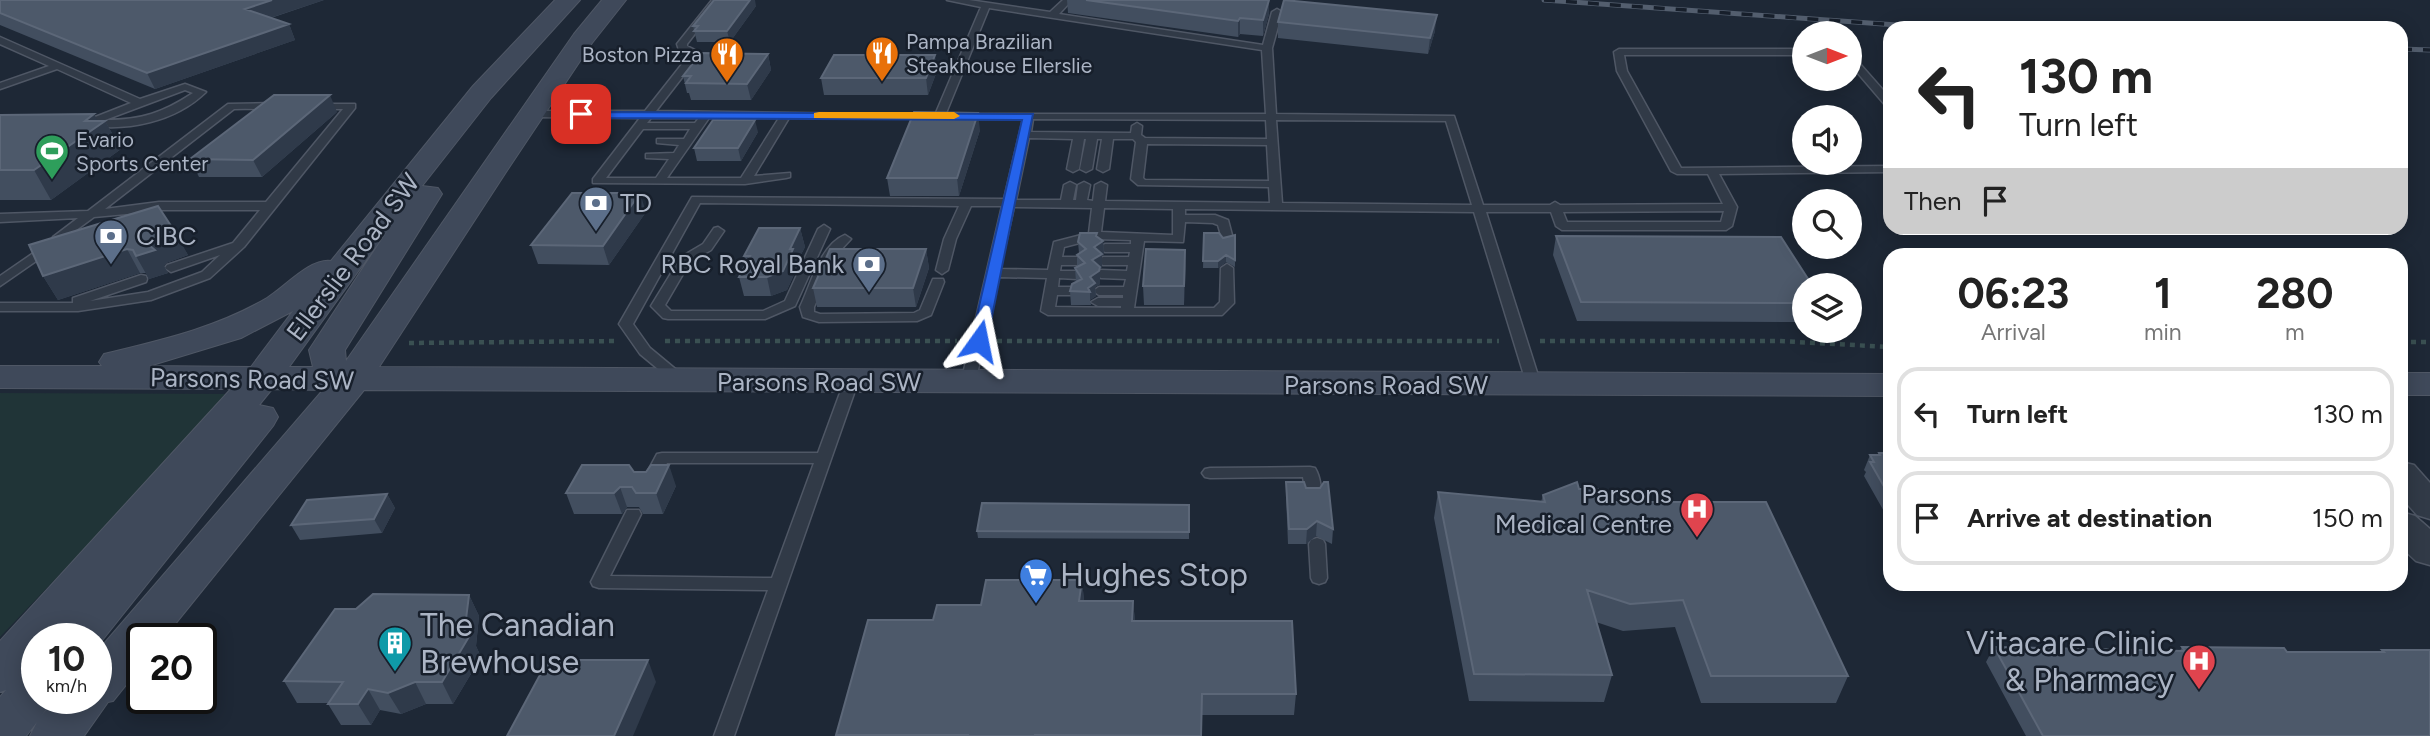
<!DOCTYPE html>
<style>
:root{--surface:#fff;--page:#f6f6f6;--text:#222;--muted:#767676;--line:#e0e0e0}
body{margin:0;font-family:Figtree,sans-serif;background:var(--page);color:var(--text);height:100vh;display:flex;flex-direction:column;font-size:26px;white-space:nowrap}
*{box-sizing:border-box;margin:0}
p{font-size:23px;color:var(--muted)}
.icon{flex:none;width:38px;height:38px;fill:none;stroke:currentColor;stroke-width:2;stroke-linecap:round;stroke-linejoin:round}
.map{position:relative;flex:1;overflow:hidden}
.sheet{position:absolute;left:1883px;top:248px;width:525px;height:343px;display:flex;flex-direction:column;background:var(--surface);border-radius:21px;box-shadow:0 4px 18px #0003}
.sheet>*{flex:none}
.banner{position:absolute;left:1883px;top:21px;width:525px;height:214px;border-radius:21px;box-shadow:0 4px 18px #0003;background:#fff;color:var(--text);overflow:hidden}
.needle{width:46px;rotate:90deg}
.tools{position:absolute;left:1792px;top:21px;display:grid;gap:14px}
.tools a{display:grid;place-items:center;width:70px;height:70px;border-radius:50%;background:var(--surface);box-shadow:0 4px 18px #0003;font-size:35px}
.speed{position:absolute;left:21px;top:623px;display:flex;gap:14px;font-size:35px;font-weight:700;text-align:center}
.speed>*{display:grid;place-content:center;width:91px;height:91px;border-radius:50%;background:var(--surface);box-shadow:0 4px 18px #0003;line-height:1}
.speed small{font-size:18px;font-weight:400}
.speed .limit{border:4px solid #111;border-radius:10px;background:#fff;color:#111}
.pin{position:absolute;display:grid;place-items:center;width:60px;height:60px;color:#fff;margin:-30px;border-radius:14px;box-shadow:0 4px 10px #0006}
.me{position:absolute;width:77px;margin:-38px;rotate:12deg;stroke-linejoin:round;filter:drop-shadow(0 0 5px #0008)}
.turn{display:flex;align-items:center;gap:24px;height:147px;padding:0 21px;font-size:32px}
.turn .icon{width:91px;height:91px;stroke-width:2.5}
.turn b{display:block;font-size:49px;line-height:60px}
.then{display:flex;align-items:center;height:66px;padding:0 21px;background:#0003;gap:14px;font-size:26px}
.eta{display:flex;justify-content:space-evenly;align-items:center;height:119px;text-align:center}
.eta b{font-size:42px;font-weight:700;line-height:49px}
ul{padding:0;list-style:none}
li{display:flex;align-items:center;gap:21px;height:94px;margin:0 14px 10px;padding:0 7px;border:4px solid var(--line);border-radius:21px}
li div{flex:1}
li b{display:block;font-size:26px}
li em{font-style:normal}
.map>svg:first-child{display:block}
.green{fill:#203437}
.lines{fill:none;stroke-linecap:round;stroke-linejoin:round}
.service-casing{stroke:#4f5765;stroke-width:3}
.tertiary-casing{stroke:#4f5765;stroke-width:3}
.secondary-casing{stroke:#4f5765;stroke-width:2}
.path{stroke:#3a5052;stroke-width:4.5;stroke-dasharray:5 5;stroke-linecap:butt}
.service{fill:#313a47;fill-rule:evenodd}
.tertiary{fill:#313a47;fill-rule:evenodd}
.secondary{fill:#3f495a;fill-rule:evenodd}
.rail-casing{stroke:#535e6e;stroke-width:5}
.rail{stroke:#171f2b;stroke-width:3.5;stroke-dasharray:11;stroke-linecap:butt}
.wall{fill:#424e5f}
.shaded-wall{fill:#2f3a4a}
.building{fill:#4d596a;stroke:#5c6778;stroke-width:2}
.route{fill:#2563eb;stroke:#184099;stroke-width:2}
.slow{fill:#f59e0b}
.labels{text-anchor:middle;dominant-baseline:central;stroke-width:5;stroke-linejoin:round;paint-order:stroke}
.far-poi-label{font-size:21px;fill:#abb4c4;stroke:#171f2b;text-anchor:start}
.poi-label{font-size:26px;fill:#abb4c4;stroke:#171f2b;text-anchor:start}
.street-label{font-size:26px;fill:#abb4c4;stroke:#171f2b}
.near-poi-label{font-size:32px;fill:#abb4c4;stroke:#171f2b;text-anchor:start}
</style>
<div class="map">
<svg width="2430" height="736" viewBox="0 0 2430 736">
<rect width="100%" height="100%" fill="#1e2836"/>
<path class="green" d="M0,393L232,394L0,637Z"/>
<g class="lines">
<g class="service-casing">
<path id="service" d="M712,0H721L687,44V46L701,53L656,111L935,115L981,7L947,0H969L1050,12L1063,0H1072L1059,14L1263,45L1272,12L1277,9L1282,12L1272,48L1276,114L1454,116L1483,205H1550L1555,202L1560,205L1723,204L1708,174H1677L1671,171L1617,71L1614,52L1619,49H1804V55H1624L1627,71L1681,168L1890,166V172L1719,174L1737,207L1732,226L1726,230H1562L1556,226L1551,212H1486L1541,385L1534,389L1527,385L1474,212L1185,209V215H1215L1228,220L1233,239L1231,242H1223L1218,225L1213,223L1185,222L1183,242L1144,241L1134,308H1214L1220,302L1221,268L1227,264L1233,268L1234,303L1222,315H1048L1041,311L1047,278L999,277L975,383L968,387L961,383L1002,206H971L956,239L948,270L942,274L936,270L944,239L959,206L700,203L633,324L650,348L685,377L687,380L680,384L675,383L640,354L619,324L692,197L1004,199L1023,119H962L957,116L958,114H1266L1262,50L989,8L944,118H789L754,176L790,173V177L786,178L745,184L593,183V179L640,118L531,117L526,114L531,111H645L690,54L679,50L677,44ZM651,118H699L695,123H647ZM709,118H779L741,178H667ZM1033,119L1266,120L1267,139L1145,138L1141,135L1142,126L1137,123L1132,126L1131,133L1031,132ZM1276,120L1446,121L1472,205L1282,203ZM643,129H690L684,139H657V143L679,145L674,153L646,154V158L669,159L656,178H606ZM1029,138L1073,139L1067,169L1073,172L1079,169L1084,139H1086L1080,169L1086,172L1092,169L1097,139H1102L1097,169L1103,172L1109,169L1113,139H1133L1136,142L1131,179L1138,185L1269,187L1270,203L1105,201L1107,185L1101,182L1095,185L1093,201L1087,200L1090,185L1084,182L1078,185L1076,200H1073L1076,185L1070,182L1064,185L1061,200H1016ZM1147,144L1267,145L1269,181L1145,180L1143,178ZM1014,207L1092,208L1089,233L1054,242L1048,270L1000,269ZM1104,208L1173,209V235L1101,232ZM1724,211L1721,222H1567L1563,212ZM1095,239L1131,240V244H1105L1099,248L1105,252H1130L1129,257H1103L1097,261L1103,265H1128L1127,271L1101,270L1095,274L1101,278L1126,279L1124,287H1099L1093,291L1099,295H1123V298H1098L1091,302L1098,306H1121V308L1055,307L1057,295H1074L1080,291L1074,287H1058L1059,278L1077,279L1083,275L1077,271H1060L1061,265H1078L1084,261L1078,257H1062L1064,247Z
M0,37L140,99L185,84L206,92C175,122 127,132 85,125V121L131,103L57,69L0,89V83L49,66L0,44ZM185,90L193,93C162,113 142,120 105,120Z
M1850,55L1853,56L1890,98V107L1886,106L1850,64Z
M275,103L280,106L279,108L234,109L105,209L159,202H266L343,109H317L312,106L313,104H355V108L244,247L210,278L151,300L78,311H0V303H73V298L141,275L146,276L147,279L146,282L90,301L148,292L202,272L220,255L171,272L165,268L167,265L233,243L260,210H160L142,216L137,213L94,217L57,244L53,243L51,240L53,237L78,218L0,222V214L88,211L228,104Z
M824,225L830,229L795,306L765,319H668L663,318L651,306L681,257L703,244L714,228L718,227L724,231L711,250L690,262L665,305L671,311H763L785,301L818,229Z
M845,235L851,239L837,254L814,307V312L820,314L914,313L920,310L933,279H943L944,282L931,315L917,321L819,322L803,317L800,307C811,284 820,245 845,235Z
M48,243L52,244L54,247L52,250L0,286V276Z
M851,378L858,382L734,736H714L768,590L599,588L593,586L591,582L627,510H639L641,514L610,576L772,578L814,463H667L656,486H644L642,482L657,454L662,453H818L844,382Z
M1310,467L1315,468C1320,476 1323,492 1319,500H1307L1303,477L1210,478L1205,477L1202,473L1205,469L1210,468Z
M1317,538L1323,540L1325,544L1327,578L1325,582L1319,584L1313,582L1311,578L1309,544L1311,540Z"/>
</g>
<g class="tertiary-casing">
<path id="tertiary" d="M2401,462L2414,465L2430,483V519L2417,515L2401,497Z
M2401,512L2415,516L2430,529V565L2416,561L2401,547Z"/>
</g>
<g class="secondary-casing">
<path id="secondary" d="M555,0H580L491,98L422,186L438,188L442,194L345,350L346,361L574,34L602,0H626L592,43L506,172L379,367L1890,374V396L364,390L163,639H142V665L113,701L108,702L84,736H30L37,722L26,736H0V697L6,690L0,692V641L231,389L0,388V366H102L99,362L104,354C161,340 216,328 267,298C285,287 310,258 331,261L473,86ZM390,227L309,350L313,367H289ZM293,311L251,367L149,366L241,338ZM272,389L323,390L96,653V698H57L41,716L55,698H37V668L31,670L37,663V639H96V648L273,426L278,417L273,408L259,405Z
M2401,373H2430V395H2401Z"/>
</g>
<path class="path" d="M665,341H957
M997,341H1499
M1540,341H1779L1890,347
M2401,342H2430
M409,343L617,341"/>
<use href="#service" class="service"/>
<use href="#tertiary" class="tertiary"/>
<use href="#secondary" class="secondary"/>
<g class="rail-casing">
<path id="rail" d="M1544,0L1939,28
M2401,49L2430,50"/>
</g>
<use href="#rail" class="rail"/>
</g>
<path class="wall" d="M0,0H324L271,18L289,24L295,40L155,89L0,25Z
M1067,0H1269V14L1263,36L1240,34L1238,37L1068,13Z
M756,6L730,42H697L693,26Z
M1278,22L1435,31L1428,54L1278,38Z
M768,54L771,70L751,100H691L689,93H687L683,76Z
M937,71L928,95H824L821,78Z
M337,112L262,177H199L190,159Z
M0,115L105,121L121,149L51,200H0Z
M980,130L959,196H890L887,178Z
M758,132L741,161H697L694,148Z
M158,206L188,255L166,263L164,266L168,273L149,279L146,273H140L58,300L43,276Z
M646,212L609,265L538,264L531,245Z
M800,228L805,247L796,264L797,268L787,290L771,296H744L739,277L746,263L744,256Z
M1204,233L1223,238L1235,235V267L1226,262L1218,268H1203Z
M1556,236L1804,285V322L1577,321L1553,255Z
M1097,237L1103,241L1104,254L1102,256V267L1100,269V284L1095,287L1096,296L1090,300L1091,305H1071L1070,291L1076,282L1075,268L1077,267V255L1079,253L1078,242Z
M926,249L929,268L916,307H817L813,288Z
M1185,250L1184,305H1144L1143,286Z
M1879,453H1890V522L1864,476L1866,472L1864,470L1870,455H1878Z
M634,472L676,486L663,514H643L639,507H627L622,514H574L566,493Z
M1286,482L1306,488L1333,529L1332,544L1316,536L1306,544H1288L1286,496Z
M1579,489L1602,502L1848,676L1836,703H1701L1675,627L1623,631L1596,622L1612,675L1604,702L1469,701L1434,518L1438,492L1541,502L1543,495Z
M387,494L395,508L382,533L300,540L291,525Z
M1189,505V539L978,538L977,531Z
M1082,580L1084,601H1133L1135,621L1296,694L1294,715H1202V736H836V735L933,620L981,605Z
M2310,584H2396L2394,587H2312Z
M469,595L479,616L476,646L481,657L453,704H426L401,714L380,710L371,725H341L328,704L329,703H297L284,681L356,609Z
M1994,647L2180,651L2182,647L2287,652H2380L2382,650L2430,736H2026L1986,662Z"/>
<path class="shaded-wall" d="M272,0H324L252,24L245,9Z
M750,0H755L756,6L730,42L727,31Z
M1269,0V14L1263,36V20Z
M1437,15L1435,31L1428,54L1430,38Z
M1240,18V34L1238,37V21Z
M289,24L295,40L155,89L147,73Z
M768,54L771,70L751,100L747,84Z
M935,55L937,71L928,95L926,78Z
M330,95L337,112L262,177L253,160Z
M978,113L980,130L959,196L957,178Z
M94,114L100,125L105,121L121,149L51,200L34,170L85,121Z
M755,120L758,132L741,161L738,148Z
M640,193L646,212L609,265L603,246Z
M800,228L805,247L796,264L797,268L787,290L771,296L767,277L790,249Z
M175,232L188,255L166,263L164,266L168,273L149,279L136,256L149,245L153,239Z
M1097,233L1098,245L1103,241L1104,254L1102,256V267L1100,269V284L1095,287L1096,296L1090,300V292H1088L1092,260Z
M127,249L140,273L58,300L43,276Z
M926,249L929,268L916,307L913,288Z
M1185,250L1186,268L1184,305V286Z
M1226,255V262L1218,268V261Z
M669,465L676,486L663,514L656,493Z
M620,487L627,507L622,514L614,493Z
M387,494L395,508L382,533L374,519Z
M1317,521L1316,536L1306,544L1307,529Z
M1082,580L1084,601H1079Z
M469,595L479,616L476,646L481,657L453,704L442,682L464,635Z
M1133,601L1135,622L1132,621Z
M648,660L656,682L633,736H614Z
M415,682L426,704L401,714L388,693Z
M368,689L380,710L371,725L358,704Z"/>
<path class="building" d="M0,0H272L245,9L289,24L147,73L0,13Z
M714,0H750L727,31H694L698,26H693Z
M1086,0H1269L1263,20L1240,18L1238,21Z
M1284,0L1437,15L1430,38L1278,22Z
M701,53L768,54L747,84L686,83L691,76H683Z
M834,55H935L926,78H821Z
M274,95H330L253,160L190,159Z
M914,112L978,113L957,178H887Z
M94,114L85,121H105L34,170H0V115Z
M713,120H755L738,148H694Z
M572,193H640L603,246L531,245Z
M158,206L175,232L153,239L149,245L155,250L136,256L133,250L127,249L43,276L29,245Z
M759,228H800L790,249H793L783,271L767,277H739L750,256H744Z
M1080,233H1097L1096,236L1103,241L1094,247L1102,254L1092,260L1100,267L1099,271L1090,277L1095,283L1088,288L1090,292L1070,291L1072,284L1082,279L1075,268L1085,263L1077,255L1086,249L1078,242Z
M1204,233H1219L1223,238L1235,235V260L1226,255L1218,261H1203Z
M1556,236L1781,237L1812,285H1804V303L1581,302Z
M830,249H926L913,288H813Z
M1146,249L1185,250L1184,286H1143Z
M1879,453H1890V497L1870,462H1874L1870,455H1880Z
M582,465H629L634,472H646L651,465H669L656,493H636L632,487H620L614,493H566Z
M1286,482H1304L1306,488H1320L1324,482H1328L1333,529L1317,521L1307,529H1289Z
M1577,482L1579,489H1598L1602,502H1766L1848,676H1711L1683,600L1630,604L1587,590L1612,675L1474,674L1438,492L1545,502L1543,495Z
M387,494L374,519L291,525L307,500Z
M982,503L1189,505V532L977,531Z
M986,580H1082L1079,601H1133L1132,621H1292L1296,694H1202L1201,736L1035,735V736H968V735H836L868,620H933L937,605H981Z
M373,594L469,595L464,635H470L442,682H415L388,693L368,689L358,704H328L343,682L284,681L335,609H356Z
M1994,647L2185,651L2182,647L2284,648L2287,652H2384L2382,650H2430V736H2043Z
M548,660H648L614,736H507Z"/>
<path class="route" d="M577,112L1033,114L987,341L979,346L971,341L1022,120L581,118L577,117Z"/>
<path class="slow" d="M819,112H954L960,116L954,119L814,118V113Z"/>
<defs>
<g id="restaurant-pin" transform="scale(1.75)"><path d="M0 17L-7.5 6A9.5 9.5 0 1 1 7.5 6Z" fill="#e8710a" stroke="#171f2b"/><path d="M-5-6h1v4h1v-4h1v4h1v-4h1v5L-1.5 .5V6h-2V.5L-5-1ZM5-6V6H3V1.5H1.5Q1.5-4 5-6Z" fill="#fff"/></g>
<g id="stadium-pin" transform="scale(1.75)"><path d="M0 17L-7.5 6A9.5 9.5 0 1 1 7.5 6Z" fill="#2e9e5b" stroke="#171f2b"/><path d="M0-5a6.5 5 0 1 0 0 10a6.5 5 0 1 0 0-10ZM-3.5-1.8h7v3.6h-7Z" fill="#fff"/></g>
<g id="bank-pin" transform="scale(1.75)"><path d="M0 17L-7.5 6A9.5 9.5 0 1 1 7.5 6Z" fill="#5c6f8a" stroke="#171f2b"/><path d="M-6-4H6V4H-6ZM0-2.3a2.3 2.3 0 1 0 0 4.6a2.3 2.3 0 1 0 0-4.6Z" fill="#fff"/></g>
<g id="hospital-pin" transform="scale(1.75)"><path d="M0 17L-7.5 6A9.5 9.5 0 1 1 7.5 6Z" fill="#e0444e" stroke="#171f2b"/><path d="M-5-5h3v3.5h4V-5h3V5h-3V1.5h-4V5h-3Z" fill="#fff"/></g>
<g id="supermarket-pin" transform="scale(1.75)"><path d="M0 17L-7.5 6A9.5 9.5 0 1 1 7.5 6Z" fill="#3f7fe0" stroke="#171f2b"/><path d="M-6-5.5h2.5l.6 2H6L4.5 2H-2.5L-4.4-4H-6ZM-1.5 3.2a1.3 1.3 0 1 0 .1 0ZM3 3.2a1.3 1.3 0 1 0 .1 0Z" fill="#fff"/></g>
<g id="building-pin" transform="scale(1.75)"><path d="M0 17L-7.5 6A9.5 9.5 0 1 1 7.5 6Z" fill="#0f9aa8" stroke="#171f2b"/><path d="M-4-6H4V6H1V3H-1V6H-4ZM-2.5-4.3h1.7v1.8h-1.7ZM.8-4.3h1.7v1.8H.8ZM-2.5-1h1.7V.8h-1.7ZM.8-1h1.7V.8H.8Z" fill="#fff"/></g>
</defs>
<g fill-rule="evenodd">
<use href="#restaurant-pin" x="882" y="53"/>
<use href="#restaurant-pin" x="727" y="54"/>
<use href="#stadium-pin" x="52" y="151"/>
<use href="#bank-pin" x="596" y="203"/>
<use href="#bank-pin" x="111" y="236"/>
<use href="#bank-pin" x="869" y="264"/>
<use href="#hospital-pin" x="1697" y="509"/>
<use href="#supermarket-pin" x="1036" y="575"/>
<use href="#building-pin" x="395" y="643"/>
<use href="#hospital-pin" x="2199" y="661"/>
</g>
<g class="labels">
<g class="far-poi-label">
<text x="906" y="41">Pampa Brazilian<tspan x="906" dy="24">Steakhouse Ellerslie</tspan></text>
<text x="702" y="54" text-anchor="end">Boston Pizza</text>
<text x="76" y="139">Evario<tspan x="76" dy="24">Sports Center</tspan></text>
</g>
<g class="poi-label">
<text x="620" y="203">TD</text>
<text x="136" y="236">CIBC</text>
<text x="844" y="264" text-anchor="end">RBC Royal Bank</text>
<text x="1672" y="494" text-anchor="end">Parsons<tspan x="1672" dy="30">Medical Centre</tspan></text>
</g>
<g class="street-label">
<text transform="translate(353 257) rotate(-53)">Ellerslie Road SW</text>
<text transform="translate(252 379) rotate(1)">Parsons Road SW</text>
<text x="819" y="382">Parsons Road SW</text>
<text x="1386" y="385">Parsons Road SW</text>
</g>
<g class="near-poi-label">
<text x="1060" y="575">Hughes Stop</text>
<text x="420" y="625">The Canadian<tspan x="420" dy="37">Brewhouse</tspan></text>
<text x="2174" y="643" text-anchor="end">Vitacare Clinic<tspan x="2174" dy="37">&amp; Pharmacy</tspan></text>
</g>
</g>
</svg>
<div class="tools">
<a><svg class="needle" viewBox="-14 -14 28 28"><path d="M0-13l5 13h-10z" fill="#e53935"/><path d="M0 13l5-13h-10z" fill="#767676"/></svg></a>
<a><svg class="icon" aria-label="sound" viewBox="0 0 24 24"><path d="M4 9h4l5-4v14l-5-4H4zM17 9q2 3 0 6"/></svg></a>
<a><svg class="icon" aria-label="search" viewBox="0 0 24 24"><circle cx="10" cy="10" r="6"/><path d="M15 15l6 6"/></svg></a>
<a><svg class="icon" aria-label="layers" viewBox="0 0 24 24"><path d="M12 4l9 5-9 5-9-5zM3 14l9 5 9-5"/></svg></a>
</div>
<div class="speed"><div>10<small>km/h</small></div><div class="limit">20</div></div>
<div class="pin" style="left:581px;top:114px;background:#d93025"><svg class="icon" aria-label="arrive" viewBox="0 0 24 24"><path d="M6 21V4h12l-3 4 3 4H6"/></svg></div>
<svg class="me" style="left:979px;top:341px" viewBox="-20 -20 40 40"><path d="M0-17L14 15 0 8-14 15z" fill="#2563eb" stroke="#fff" stroke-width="4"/></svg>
<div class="banner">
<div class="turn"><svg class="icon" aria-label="left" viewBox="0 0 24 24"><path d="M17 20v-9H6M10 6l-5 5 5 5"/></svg><div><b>130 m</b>Turn left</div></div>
<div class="then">Then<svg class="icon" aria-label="arrive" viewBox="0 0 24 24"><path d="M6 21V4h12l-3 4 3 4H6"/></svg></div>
</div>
<section class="sheet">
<div class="eta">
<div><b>06:23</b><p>Arrival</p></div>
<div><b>1</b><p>min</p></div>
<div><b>280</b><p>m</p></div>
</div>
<ul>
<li><svg class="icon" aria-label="left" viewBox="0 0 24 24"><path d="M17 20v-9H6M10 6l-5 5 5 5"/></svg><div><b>Turn left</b></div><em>130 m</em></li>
<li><svg class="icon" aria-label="arrive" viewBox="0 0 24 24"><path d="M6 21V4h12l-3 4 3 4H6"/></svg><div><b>Arrive at destination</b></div><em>150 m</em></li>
</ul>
</section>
</div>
